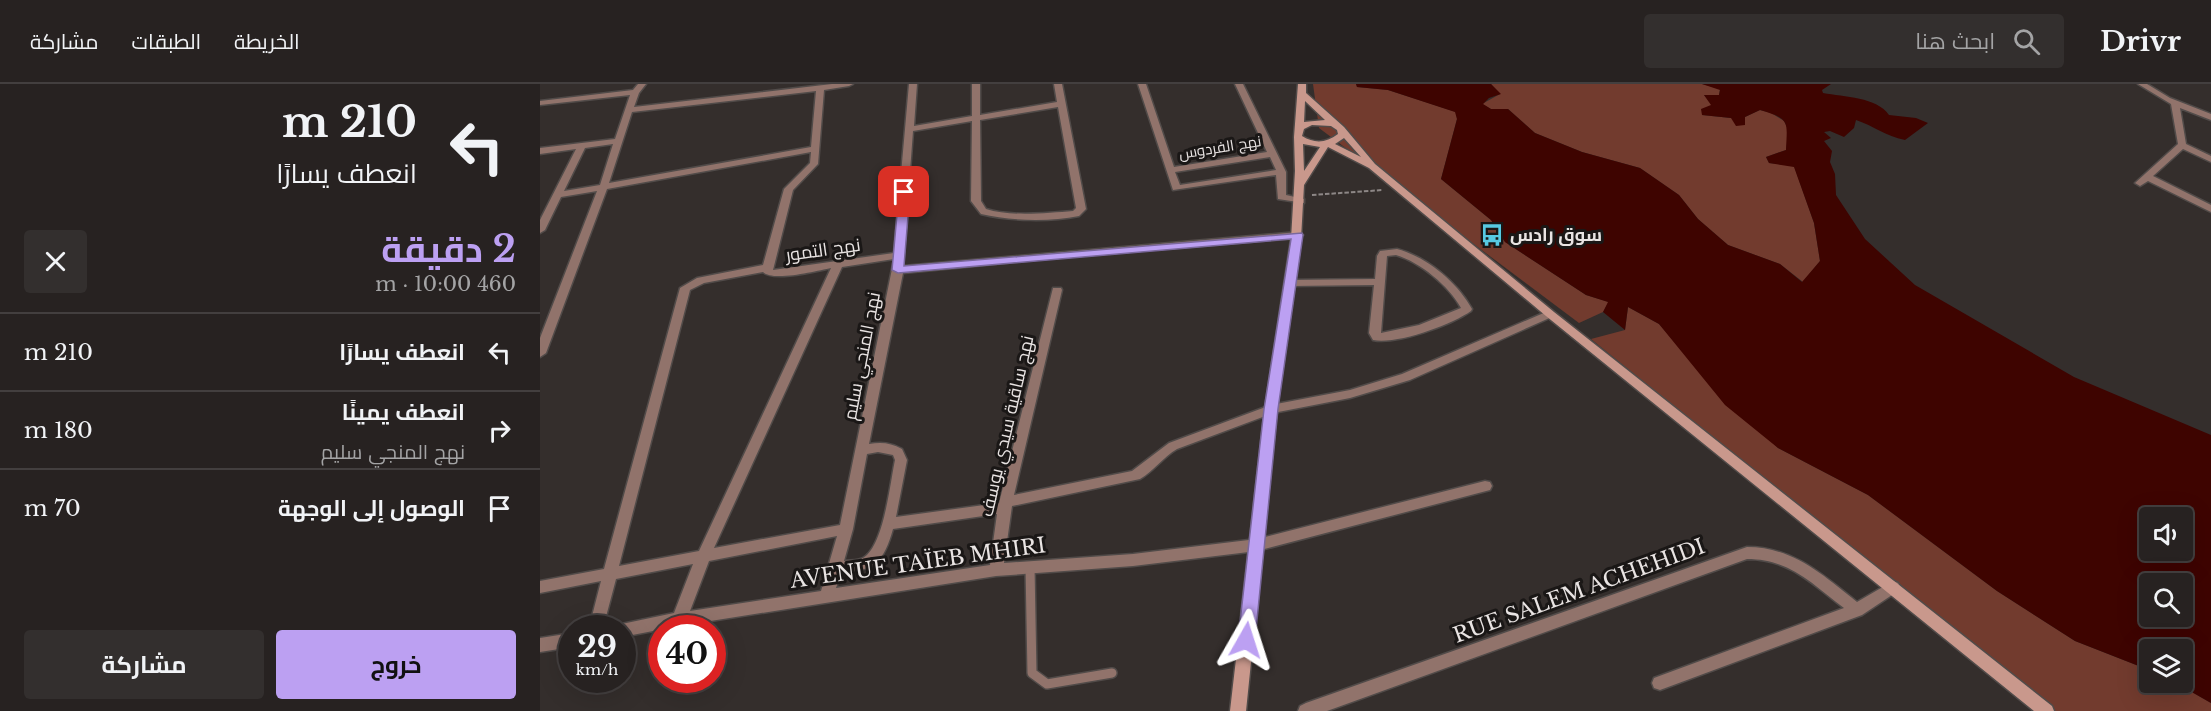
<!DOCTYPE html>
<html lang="ar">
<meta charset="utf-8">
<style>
:root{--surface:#272221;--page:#332f2e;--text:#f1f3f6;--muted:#a4a4a5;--line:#433f3f;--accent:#bca0f2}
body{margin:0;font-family:"Libre Baskerville",Cairo,serif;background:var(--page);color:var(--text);direction:rtl;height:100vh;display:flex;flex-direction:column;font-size:22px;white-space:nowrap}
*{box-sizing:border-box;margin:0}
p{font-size:20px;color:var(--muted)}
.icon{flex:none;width:33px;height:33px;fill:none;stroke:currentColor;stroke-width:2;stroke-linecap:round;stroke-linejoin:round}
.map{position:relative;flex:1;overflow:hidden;direction:ltr}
.drawer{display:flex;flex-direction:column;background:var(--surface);width:540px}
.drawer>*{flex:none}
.guide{background:#272221;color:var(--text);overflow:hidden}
.tools{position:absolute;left:1599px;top:423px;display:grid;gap:12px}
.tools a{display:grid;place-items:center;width:54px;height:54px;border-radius:6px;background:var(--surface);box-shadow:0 6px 24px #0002,0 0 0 2px var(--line);font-size:30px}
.speed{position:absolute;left:18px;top:531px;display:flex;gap:12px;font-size:30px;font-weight:700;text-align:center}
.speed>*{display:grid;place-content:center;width:78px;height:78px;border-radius:50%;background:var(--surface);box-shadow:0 6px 24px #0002,0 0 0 2px var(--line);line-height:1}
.speed small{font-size:15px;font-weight:400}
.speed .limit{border:9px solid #d22;background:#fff;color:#111}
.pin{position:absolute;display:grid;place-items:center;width:51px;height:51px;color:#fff;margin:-26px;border-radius:12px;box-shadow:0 3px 9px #0006}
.me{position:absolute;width:66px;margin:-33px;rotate:6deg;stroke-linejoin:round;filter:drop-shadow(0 0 4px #0008)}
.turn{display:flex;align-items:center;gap:21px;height:126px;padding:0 24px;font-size:27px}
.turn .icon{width:78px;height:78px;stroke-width:2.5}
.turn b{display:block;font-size:42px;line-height:51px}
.round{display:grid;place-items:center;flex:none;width:63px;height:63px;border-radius:6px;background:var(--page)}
.summary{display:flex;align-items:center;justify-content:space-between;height:102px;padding:0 24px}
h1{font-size:36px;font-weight:700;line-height:45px;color:var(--accent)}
.button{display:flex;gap:12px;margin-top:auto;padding:12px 24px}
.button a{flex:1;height:69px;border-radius:6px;background:var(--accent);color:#111;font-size:24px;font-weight:700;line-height:69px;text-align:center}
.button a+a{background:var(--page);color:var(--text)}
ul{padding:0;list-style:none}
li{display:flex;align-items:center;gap:18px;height:78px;padding:0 24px;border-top:2px solid var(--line)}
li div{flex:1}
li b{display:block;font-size:22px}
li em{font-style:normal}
header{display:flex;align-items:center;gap:36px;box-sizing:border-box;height:84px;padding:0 30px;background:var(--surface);border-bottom:2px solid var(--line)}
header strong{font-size:28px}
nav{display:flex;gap:33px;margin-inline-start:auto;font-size:21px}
.search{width:420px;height:54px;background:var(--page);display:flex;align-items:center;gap:15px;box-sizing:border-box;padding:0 21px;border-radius:6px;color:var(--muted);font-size:22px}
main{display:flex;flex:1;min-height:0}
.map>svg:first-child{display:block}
.green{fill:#723b2e}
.water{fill:#3e0400;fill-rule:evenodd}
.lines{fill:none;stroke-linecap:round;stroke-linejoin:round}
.lane-casing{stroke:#514b49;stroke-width:12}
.street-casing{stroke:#514b49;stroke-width:3}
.secondary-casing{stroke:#514b49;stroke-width:3}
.path{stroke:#8d8786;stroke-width:2;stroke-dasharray:4.5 2;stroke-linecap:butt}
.lane{stroke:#91736b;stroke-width:9}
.street{fill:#91736b;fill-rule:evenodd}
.secondary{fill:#c9988c;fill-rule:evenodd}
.route{fill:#bca0f2;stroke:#7a689d;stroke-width:1.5}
.labels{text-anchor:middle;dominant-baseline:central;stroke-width:6;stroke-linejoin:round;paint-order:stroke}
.far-street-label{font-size:15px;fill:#e9e4e3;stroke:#1a1716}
.poi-label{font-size:18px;font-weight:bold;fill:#e9e4e3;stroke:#1a1716;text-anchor:start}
.street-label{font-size:18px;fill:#e9e4e3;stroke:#1a1716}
.near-street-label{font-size:21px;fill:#e9e4e3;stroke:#1a1716}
</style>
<header>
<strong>Drivr</strong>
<div class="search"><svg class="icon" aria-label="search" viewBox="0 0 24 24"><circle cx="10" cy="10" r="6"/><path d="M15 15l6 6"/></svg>ابحث هنا</div>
<nav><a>الخريطة</a><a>الطبقات</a><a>مشاركة</a></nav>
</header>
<main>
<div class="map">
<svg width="1671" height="627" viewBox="0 0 1671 627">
<rect width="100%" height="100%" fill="#342e2c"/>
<path class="green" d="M773,0H816L817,3L848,6L916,28L917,35L901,95L951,136L965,158L1046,211L1069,218L1063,228L1039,239L779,44Z
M951,0H1162L1180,5L1179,11H1164L1172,21L1162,31L1191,34L1205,33L1220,26L1231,29L1244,37L1249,47L1246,66L1226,73L1229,79L1254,82L1274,139L1280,177L1263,198L1240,180L1188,161L1158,135L1139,111L1100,84L1042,68L995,49L968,25H951L942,20L960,10Z
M1088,223L1119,240L1153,279L1238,364L1328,411L1457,507L1535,557L1609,586L1610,598L1636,599L1671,619V627H1509L1051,255L1085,246Z"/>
<path class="water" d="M816,0H951L961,10L949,14L943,20L951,25H968L995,49L1042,68L1100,84L1139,111L1158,135L1188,161L1240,180L1262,198L1280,177L1274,139L1254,83L1229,79L1226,73L1246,66C1247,38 1251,35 1220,26L1205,33V41L1196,42L1191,34L1162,31L1161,25L1171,21L1164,11H1179L1180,6L1162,0H1291L1282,6L1283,9C1304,13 1337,13 1349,31L1376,34L1388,39L1365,56C1345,52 1334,42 1316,36L1314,44L1304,53L1290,47L1284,48L1291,54L1284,57L1292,67L1290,78L1295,90L1296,111L1325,155L1375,201L1534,293L1671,351V619L1636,599L1642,598V566H1610L1609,586L1535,557L1457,507L1328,411L1238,364L1185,321L1119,240L1088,223L1085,246L1063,228L1068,218L1046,211L965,158L951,136L901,95L917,35L915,28L848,6L817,3ZM1610,434H1642V466H1610ZM1610,500H1642V532H1610Z"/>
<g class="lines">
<g class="lane-casing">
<path id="lane" d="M490,483L492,589L507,600L572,589"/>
</g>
<g class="street-casing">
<path id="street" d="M98,0H106L99,9L94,23L292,0H313L309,2L284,6L278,80L253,106L233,186L354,169L369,0H377L374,42L432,32V0H440V31L517,18L514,0H522L546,125L539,132C509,138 471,137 441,130L431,117L432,37L373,47L363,182L758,148L763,151L758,154L535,172L363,189L329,360C342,358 351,359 362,365L367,376L356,433L459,419L513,204H521L522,206L474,411L592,387L629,359L731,321L810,306L862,290L1006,228L1010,226L1015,230L1014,232L870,296L810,314L733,329L637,365C623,373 614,387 600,395L472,422L464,479L593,470L717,455L945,397L950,398L952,402L950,406L717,467L593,482L456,492L139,542L82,553V544H75L77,541L134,529L153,480L76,495L63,544H49L61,497L0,509V497L64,485L140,204L157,194L223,181L244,105L270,79L271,68L67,105L6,269L0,273V254L57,107L21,113L5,146L0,149V136L36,65L0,70V64L75,55L90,11L0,21V17L93,6ZM276,7L271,63L69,99L92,28ZM518,23L536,124L533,127C508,129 470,133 446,125L441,117L440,36ZM73,60L60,101L24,107L45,64ZM354,175L300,441L174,464L302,183ZM291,184L159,467L79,482L150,206L164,199L223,188C233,198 276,187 291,184ZM338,368L353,371L355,376C350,399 344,462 323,474C318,477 310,476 304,477L313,445L327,370ZM457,430L450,481L296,504L301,489C335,487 344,477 353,445ZM297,452L281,507L150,527L169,477Z
M598,0H606L634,83L727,68L695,0H703L746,88V111L764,115V119L738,115L736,91L633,106ZM730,73L736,86L640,101L635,88Z
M1598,0H1607L1630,14L1671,30V36L1640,24L1646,60L1671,72V78L1643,65L1613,92L1671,121V128L1608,97L1600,102L1595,99L1638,60L1631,20Z
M857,165C887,173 917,198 932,225L931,227C911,241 856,261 833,256L829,249L834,201L750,202L745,199L750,196L835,195L837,172L840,167ZM856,171C880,178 909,202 921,224L879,241L841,249L847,172Z
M1207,463C1253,463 1283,491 1317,518L1353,497L1358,499L1360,503L1358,507L1322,531L1120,606L1114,604L1112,599L1114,594L1304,524C1272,500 1250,475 1207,475L787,627H758L760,622L766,619Z
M32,549V563L0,568V554Z"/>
</g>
<g class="secondary-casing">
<path id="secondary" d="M758,0H766V9L804,43L835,80L1014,228L1512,622L1514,627H1494L1006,232L829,84L788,63L764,101L761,155L737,324L706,627H690L725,324L751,155L755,87L754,53ZM765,17L785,36L764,38ZM772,41L791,42L797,46L798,50C786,59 775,60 762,52L764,45ZM804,54L821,73L795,60ZM763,60L780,63L764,87Z"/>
</g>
<path class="path" d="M772,111L843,106"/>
<use href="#lane" class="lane"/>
<use href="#street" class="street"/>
<use href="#secondary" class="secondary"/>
</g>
<path class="route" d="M364,105L370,108L364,182L762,149L763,151L738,325L715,556L712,561L706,563L700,561L698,556L724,325L751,155L358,189L352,186L359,108Z"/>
<defs>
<g id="bus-bare" transform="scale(1.8)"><path d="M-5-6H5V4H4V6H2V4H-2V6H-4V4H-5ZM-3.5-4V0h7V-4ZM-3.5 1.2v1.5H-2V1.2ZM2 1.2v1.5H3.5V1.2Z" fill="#57c9e2" stroke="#1a1716" stroke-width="2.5" paint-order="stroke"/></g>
</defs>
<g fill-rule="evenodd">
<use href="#bus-bare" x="952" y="151"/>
</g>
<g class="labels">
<g class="far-street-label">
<text transform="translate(680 63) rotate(-9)">نهج الفردوس</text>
</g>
<g class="poi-label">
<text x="970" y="151">سوق رادس</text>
</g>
<g class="street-label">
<text transform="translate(283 166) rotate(-8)">نهج التمور</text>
<text transform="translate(322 272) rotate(-79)">نهج المنجي سليم</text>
<text transform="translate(467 342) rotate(-77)">نهج ساقية سيدي يوسف</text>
</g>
<g class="near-street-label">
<text transform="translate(378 479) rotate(-8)">AVENUE TAÏEB MHIRI</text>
<text transform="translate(1039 507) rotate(-20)">RUE SALEM ACHEHIDI</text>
</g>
</g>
</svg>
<div class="tools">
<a><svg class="icon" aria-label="sound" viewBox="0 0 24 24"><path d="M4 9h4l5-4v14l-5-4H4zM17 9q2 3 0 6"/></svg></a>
<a><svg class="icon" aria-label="search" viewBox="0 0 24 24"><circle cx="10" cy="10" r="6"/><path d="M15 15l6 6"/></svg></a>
<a><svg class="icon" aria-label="layers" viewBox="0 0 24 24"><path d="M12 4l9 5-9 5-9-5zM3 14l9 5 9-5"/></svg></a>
</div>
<div class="speed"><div>29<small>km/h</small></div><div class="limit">40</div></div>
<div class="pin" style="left:364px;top:108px;background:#d93025"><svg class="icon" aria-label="arrive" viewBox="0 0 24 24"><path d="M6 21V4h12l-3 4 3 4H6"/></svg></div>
<svg class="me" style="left:706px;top:556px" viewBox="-20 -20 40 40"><path d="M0-17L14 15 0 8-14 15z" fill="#bca0f2" stroke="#fff" stroke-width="4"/></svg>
</div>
<section class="drawer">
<div class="guide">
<div class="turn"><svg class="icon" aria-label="left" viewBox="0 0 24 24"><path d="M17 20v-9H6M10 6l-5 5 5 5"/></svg><div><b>210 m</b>انعطف يسارًا</div></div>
</div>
<div class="summary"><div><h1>2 دقيقة</h1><p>460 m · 10:00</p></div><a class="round"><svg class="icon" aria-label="close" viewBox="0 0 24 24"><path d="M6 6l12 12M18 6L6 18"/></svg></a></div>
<ul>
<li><svg class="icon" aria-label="left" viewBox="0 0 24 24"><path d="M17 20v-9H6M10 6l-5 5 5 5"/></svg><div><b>انعطف يسارًا</b></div><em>210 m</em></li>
<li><svg class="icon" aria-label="right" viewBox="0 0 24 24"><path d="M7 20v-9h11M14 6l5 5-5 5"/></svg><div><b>انعطف يمينًا</b><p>نهج المنجي سليم</p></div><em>180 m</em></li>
<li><svg class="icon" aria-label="arrive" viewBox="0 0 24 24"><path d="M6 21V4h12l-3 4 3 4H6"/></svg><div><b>الوصول إلى الوجهة</b></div><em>70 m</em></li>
</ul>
<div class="button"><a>خروج</a><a>مشاركة</a></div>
</section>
</main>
